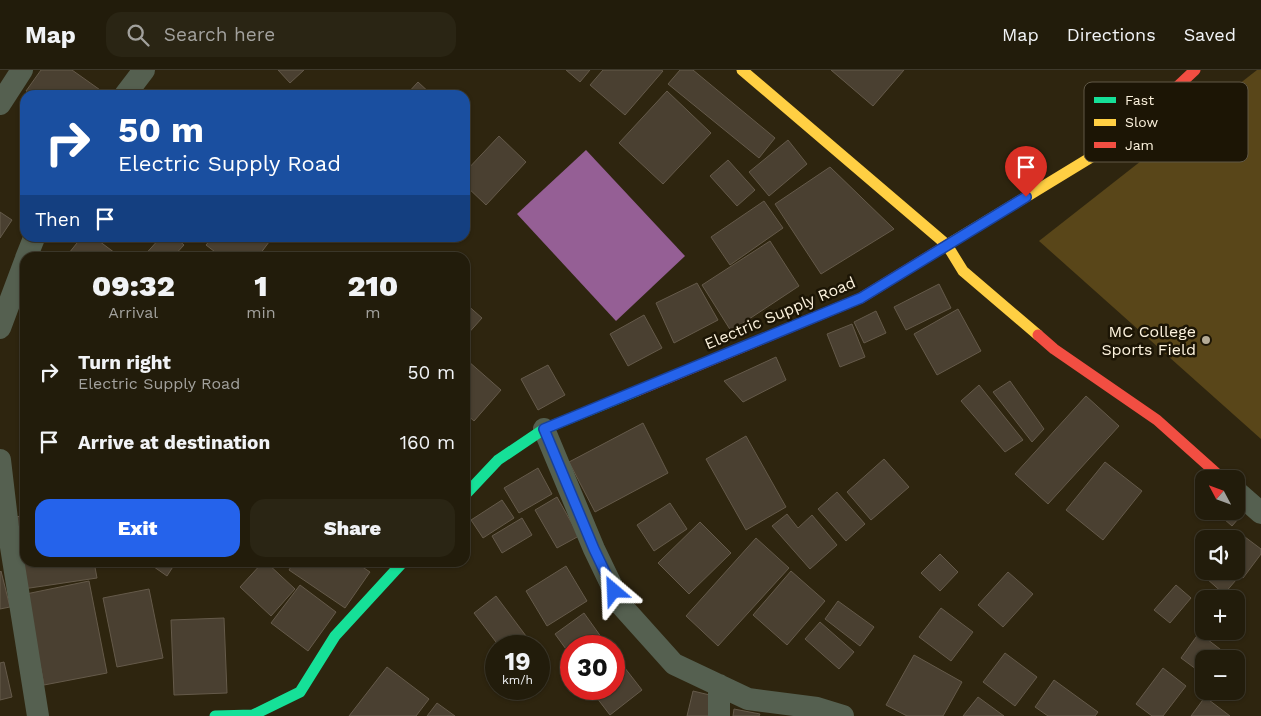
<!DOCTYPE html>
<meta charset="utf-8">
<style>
:root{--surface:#221c0b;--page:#2a2514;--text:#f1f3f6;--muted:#a2a19d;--line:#3f3a2c;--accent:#2563eb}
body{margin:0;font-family:"Work Sans",sans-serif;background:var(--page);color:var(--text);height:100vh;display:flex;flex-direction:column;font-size:19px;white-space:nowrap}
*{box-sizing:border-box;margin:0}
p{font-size:16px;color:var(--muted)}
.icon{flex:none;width:28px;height:28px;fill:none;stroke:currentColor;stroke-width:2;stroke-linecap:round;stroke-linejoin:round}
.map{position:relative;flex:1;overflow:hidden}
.drawer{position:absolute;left:20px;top:182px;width:450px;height:315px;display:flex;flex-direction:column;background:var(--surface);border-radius:15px;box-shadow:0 1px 4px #0004,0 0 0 1px var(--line)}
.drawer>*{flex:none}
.banner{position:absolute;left:20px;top:20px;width:450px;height:152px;border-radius:15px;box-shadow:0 1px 4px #0004,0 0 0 1px var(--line);background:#1a4fa0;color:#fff;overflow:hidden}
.needle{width:32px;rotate:311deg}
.fabs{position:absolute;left:1195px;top:400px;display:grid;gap:10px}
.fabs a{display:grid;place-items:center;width:50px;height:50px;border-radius:10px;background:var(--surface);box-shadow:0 1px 4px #0004,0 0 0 1px var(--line);font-size:25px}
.speed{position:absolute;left:485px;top:565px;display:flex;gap:10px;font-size:25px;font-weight:700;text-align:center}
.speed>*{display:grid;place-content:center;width:65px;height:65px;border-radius:50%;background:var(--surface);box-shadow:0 1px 4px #0004,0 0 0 1px var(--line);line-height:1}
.speed small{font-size:12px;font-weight:400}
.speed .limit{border:8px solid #d22;background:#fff;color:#111}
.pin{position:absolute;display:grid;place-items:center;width:42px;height:42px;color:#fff;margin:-51px -21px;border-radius:50% 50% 50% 0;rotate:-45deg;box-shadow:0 0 5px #0007}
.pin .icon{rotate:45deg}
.me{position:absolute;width:55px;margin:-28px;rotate:334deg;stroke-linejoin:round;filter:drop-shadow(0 0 4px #0008)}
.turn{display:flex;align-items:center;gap:18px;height:105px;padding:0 15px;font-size:22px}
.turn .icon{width:65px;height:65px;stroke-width:2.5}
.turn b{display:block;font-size:35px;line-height:42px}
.then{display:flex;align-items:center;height:48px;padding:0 15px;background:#0003;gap:10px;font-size:19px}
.eta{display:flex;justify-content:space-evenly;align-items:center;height:85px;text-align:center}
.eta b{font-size:30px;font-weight:800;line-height:35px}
.cta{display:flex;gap:10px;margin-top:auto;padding:10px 15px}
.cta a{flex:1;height:58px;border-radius:15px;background:var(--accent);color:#fff;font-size:20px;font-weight:800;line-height:58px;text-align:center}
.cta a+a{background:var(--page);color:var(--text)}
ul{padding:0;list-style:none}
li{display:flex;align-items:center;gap:15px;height:70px;padding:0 15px}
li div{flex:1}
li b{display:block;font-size:19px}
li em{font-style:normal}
header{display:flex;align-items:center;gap:30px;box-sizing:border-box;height:70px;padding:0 25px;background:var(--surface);border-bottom:1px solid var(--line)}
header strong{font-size:24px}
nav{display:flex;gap:28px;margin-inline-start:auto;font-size:18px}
.search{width:350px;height:45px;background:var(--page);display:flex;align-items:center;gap:12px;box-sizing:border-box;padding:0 18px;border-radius:15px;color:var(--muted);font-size:19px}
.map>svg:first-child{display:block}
.green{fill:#594619}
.water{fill:#955f95}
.building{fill:#4a4031;stroke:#655a4a}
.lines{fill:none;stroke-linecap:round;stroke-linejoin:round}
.street{stroke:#556050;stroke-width:22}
.fast{stroke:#16e098;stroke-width:11}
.slow{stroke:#ffcf43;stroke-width:11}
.jam{stroke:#f24e42;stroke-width:11}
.route-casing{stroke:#184099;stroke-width:12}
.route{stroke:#2563eb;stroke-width:9}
.poi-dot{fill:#b5ab96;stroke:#1c1505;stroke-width:2}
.labels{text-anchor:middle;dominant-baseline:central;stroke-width:5;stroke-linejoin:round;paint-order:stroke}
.street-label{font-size:16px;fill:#fdf3de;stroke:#1c1505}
.poi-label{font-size:16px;fill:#fdf3de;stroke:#1c1505;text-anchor:end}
.key{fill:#1c1505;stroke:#605846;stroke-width:1}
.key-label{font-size:14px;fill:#fdf3de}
</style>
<header>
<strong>Map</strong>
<div class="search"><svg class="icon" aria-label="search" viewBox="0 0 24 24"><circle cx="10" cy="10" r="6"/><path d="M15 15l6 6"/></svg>Search here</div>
<nav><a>Map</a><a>Directions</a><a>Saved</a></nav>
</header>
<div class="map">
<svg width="1261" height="646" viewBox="0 0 1261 646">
<rect width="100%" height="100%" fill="#2e250f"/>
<path class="green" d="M1257,0H1261V369L1039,171Z"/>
<path class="water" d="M586,80L685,186L616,251L517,144Z"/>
<path class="building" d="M41,0H72L103,22L101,25H32L26,21Z
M278,0H304L290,13Z
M566,0H590L580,12Z
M603,0H661L663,1L625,45L590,15Z
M680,0H693L775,68L759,88L668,14Z
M831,0H904L873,36Z
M418,12L432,25H406Z
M667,21L711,63L663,114L619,73Z
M499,66L526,92L486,135L465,115V102Z
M788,70L807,94L769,126L749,102Z
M728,90L755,120L737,136L710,106Z
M830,97L894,159L821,204L775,134Z
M764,131L783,158L730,195L711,167Z
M0,142L12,150L0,168Z
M81,168H95L115,183L111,188H65Z
M160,168H176L184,175L172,188H142Z
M212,168H272L257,188H223L206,175Z
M770,171L799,216L731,261L702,215Z
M697,213L718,250L674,273L656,233Z
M939,214L951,238L906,260L894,237Z
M465,233L482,248L465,267Z
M958,239L981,281L937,305L914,264Z
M876,241L886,263L864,273L854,252Z
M644,245L662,278L628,296L610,264Z
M852,254L865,287L840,297L827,264Z
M776,287L786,310L743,332L724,311Z
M468,291L501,320L474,351L465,343V294Z
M548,295L565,325L538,340L521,309Z
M1010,311L1044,359L1032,372L993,322Z
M979,315L1023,370L1005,382L961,331Z
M1086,326L1119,356L1048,434L1015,404Z
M643,353L668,403L595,442L569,392Z
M746,366L786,437L746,460L706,389Z
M884,389L909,417L871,450L847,422Z
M1105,392L1142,421L1103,470L1066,440Z
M538,398L552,424L519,443L504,418Z
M837,422L865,454L846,471L818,439Z
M557,427L579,466L557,478L535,440Z
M502,430L514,448L483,468L471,450Z
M670,433L687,459L654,481L637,455Z
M1236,433L1245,441L1232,456L1215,441H1236Z
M787,444L798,458L812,445L837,475L810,499L772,456Z
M25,445V492H94L97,508L23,519L12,448Z
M522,448L532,465L502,483L492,466Z
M700,452L731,483L689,524L658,493Z
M1237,461L1261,479V484L1243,508L1234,501H1236V469H1231Z
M756,468L789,498L718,576L686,546Z
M940,484L958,502L940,521L921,503Z
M147,492H176L167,506Z
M263,492H266L295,519L271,546L240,517Z
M294,492H355L370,502L345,538L289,500Z
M1204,492V501H1226L1236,510L1224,524L1197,500Z
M566,496L587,531L547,556L526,521Z
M1,501L10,537L0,539V502Z
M791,501L825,531L787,575L753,545Z
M1008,502L1033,524L1003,557L978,535Z
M89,511L107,603L44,615L26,524Z
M300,515L336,542L308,581L271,553Z
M1176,515L1191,528L1170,553L1154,540Z
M149,519L163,588L117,597L103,528Z
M496,526L532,574L530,576H499L474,543Z
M838,531L874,557L860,576L825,549Z
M941,538L973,562L951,591L919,567Z
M584,543L604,571L598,576H571V586L555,564Z
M224,548L227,623L174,625L171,550Z
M820,552L854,582L839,599L805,569Z
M1199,563L1233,589H1204V605L1181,588Z
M1005,583L1037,607L1015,636L983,612Z
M614,584L642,620L610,645L590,619H614Z
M914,585L962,612L943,646H907L886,635Z
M4,592L12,627L0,630V593Z
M387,597L429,629L416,646H349Z
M1163,598L1186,616L1163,646H1152L1136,634Z
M1054,610L1098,642L1095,646H1048L1035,637Z
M693,621L714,626L710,646H687Z
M978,627L1004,646H963Z
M1205,627L1230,646H1191Z
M437,633L455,646H427Z
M734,639L760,644L759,646H733Z"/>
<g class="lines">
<path class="street" d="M125,25L144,0
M0,34L22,0
M26,188L34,168
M0,258L25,191
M544,359L594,479L621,535L674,594L748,629L817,638L843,646
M0,390L8,458L38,646
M1236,421L1261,443
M719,646V615"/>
<path class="fast" d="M465,425L498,390L544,359L637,321
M215,646L253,645L300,622L335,566L403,492"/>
<path class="slow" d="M742,0L947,175L963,201L1038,265
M952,172L1121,69L1132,59"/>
<path class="jam" d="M1132,59L1195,0
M1038,265L1054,279L1157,350L1223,409
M637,321L861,228L952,172"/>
</g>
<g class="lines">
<g class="route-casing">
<path id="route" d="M614,521L594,479L544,359L861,228L1026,127"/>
</g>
<use href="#route" class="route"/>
</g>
<circle class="poi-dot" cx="1206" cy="270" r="5"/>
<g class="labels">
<g class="street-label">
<text transform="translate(780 243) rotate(-23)">Electric Supply Road</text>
</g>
<g class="poi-label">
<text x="1196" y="261">MC College<tspan x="1196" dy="18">Sports Field</tspan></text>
</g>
</g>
<rect x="1084" y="12" width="164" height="80" rx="8" class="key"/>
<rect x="1094" y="27" width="22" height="6" fill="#16e098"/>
<rect x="1094" y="49" width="22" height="7" fill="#ffcf43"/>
<rect x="1094" y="72" width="22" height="6" fill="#f24e42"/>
<g class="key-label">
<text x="1125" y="35">Fast</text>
<text x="1125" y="57">Slow</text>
<text x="1125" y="80">Jam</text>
</g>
</svg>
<div class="fabs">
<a><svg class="needle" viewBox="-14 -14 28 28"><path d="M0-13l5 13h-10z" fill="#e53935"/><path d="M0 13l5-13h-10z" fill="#a2a19d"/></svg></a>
<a><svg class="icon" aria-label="sound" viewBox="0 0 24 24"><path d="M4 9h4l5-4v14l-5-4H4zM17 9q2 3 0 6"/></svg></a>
<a>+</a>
<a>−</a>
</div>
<div class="speed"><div>19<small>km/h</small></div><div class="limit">30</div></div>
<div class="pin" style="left:1026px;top:127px;background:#d93025"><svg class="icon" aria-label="arrive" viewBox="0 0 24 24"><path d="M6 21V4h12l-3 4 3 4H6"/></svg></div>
<svg class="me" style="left:614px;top:521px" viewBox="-20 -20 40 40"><path d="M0-17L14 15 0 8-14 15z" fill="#2563eb" stroke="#fff" stroke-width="4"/></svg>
<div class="banner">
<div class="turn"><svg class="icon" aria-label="right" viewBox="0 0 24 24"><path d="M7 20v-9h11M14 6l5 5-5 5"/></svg><div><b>50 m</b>Electric Supply Road</div></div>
<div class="then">Then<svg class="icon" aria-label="arrive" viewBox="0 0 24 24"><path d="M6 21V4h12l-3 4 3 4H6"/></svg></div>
</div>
<section class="drawer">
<div class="eta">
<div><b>09:32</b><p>Arrival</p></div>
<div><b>1</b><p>min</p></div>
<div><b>210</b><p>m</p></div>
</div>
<ul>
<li><svg class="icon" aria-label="right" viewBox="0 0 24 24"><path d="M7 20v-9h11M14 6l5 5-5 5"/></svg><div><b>Turn right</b><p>Electric Supply Road</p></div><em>50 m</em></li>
<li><svg class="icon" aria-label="arrive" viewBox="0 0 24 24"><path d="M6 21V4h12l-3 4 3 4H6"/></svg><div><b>Arrive at destination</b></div><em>160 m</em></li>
</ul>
<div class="cta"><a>Exit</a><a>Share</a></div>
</section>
</div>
